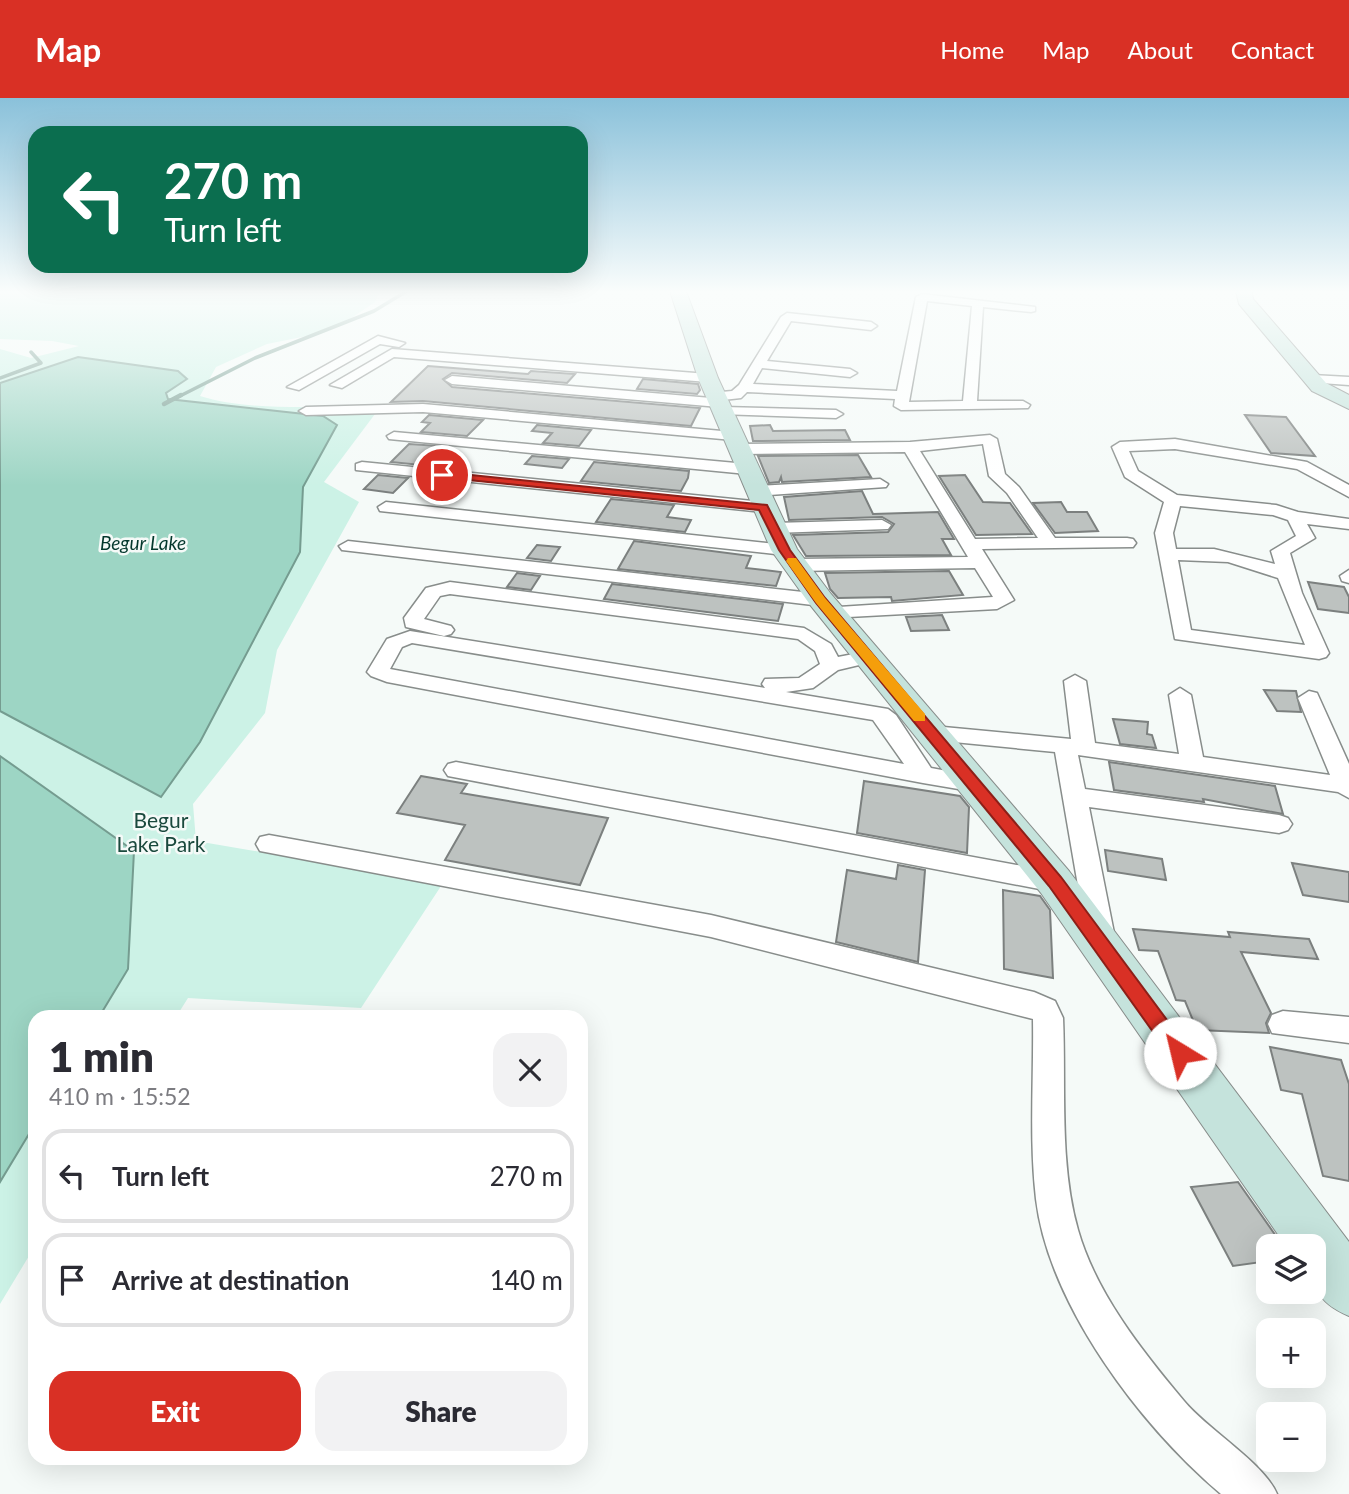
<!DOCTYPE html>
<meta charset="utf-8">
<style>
:root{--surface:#fff;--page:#f2f2f3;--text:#2b2b33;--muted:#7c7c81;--line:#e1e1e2;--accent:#d93025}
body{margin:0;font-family:Lato,sans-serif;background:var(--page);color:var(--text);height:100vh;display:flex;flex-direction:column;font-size:26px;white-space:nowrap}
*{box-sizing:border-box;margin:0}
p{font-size:23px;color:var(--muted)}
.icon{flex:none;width:38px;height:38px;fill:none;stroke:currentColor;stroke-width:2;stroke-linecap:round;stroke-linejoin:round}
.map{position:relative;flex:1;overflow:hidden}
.sheet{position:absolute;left:28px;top:912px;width:560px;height:455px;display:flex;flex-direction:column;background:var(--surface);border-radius:21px;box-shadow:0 7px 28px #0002}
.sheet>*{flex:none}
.guide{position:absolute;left:28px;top:28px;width:560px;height:147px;border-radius:21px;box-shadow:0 7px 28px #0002;background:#0b6e4f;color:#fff;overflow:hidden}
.tools{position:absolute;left:1256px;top:1136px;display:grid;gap:14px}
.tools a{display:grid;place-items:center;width:70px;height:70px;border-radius:14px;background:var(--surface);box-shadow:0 7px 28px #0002;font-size:35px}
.pin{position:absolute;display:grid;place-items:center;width:60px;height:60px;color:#fff;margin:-30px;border:4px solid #fff;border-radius:50%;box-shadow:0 2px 7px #0007}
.me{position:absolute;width:77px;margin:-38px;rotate:324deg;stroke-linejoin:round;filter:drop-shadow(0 0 5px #0008)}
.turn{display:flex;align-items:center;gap:24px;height:147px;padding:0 21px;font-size:32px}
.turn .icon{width:91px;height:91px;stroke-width:2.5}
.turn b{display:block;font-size:49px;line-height:60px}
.round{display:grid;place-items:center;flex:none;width:74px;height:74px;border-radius:21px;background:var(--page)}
.overview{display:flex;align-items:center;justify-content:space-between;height:119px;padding:0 21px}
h1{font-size:42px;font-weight:800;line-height:52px}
.cta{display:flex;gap:14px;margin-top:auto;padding:14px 21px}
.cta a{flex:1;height:80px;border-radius:21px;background:var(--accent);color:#fff;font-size:28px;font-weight:800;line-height:80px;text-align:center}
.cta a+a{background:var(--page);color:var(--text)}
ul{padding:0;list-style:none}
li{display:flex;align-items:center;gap:21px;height:94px;margin:0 14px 10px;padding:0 7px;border:4px solid var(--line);border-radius:21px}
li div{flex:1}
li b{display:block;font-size:26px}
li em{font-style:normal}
header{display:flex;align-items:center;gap:42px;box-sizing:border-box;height:98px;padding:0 35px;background:var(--accent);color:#fff}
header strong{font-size:33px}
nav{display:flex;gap:38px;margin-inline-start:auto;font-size:24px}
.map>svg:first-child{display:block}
.green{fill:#ccf2e6}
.water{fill:#9dd5c4;stroke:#759c90;stroke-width:2}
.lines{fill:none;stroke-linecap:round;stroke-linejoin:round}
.stream-far1{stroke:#759c90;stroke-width:3.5}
.stream{stroke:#759c90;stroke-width:4.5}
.building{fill:#bdc2c0;stroke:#7c807f;stroke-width:2}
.street-casing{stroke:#888d8b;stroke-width:3}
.secondary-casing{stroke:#888d8b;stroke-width:2}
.street{fill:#fff;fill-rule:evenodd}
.secondary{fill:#c5e3dc;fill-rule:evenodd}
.route{fill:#d93025;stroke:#8d1f18;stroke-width:2}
.slow{fill:#f59e0b}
.labels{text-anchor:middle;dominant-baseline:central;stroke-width:5;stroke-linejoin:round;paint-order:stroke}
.far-water-label{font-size:19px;font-style:italic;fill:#04382d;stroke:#f5faf8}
.park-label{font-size:21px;fill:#1a493d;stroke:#f5faf8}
</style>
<header>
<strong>Map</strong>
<nav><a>Home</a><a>Map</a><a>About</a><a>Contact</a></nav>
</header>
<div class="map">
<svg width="1349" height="1396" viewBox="0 0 1349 1396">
<rect width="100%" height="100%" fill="#f5faf8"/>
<path class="green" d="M0,193H380L375,204L347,223L307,238L267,246L216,269L200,298C249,314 328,308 381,308L324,384L359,404L277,552L265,615L193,706L196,743L443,785L361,910L188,900L176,919H99L128,871L134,754L0,658V613L161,698L300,454L303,389L337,327L167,301L166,295L186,281L178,273L78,259L0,285V251L31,260L79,248L52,243L0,241Z
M35,1026V1148L0,1206V1084Z"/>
<path class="water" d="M78,259L178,273L187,281L166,295L168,301L323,318L337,327L303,389L300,454L200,644L161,699L0,613V285Z
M0,658L134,753L128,871L99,919H35V1026L0,1084Z"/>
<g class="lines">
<path class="stream-far1" d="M0,280L41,265L31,254
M178,299L255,260L374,213L407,193"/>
<path class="stream" d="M164,306L181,297"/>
</g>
<path class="building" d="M428,268L528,276L531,273L575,276L567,285L452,275L443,281L452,289L700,310L691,328L423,303L391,304Z
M643,281L698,286L700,292L697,296L637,291Z
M429,317L483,322L467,338L421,334L430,325L422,324Z
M1245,317L1286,319L1315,358L1271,355Z
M537,327L591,332L579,348L543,345L552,335L532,333Z
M770,327L773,333L845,332L850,342L753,343L750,328Z
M409,346L439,348L421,367L391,364Z
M858,357L871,379L782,384L781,379L779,384L769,385L758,358Z
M532,358L569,361L562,370L525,366Z
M594,364L689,373L688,380L681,393L581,383Z
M378,377L408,380L393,395L364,391Z
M965,377L983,404L1010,405L1032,436L976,437L939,378Z
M862,393L873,416L938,414L954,441H942L951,457L806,458L793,437L888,434L894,426L882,419L789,422L784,399Z
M611,401L674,407L667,419L691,422L685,434L596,424Z
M1061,404L1067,414H1087L1098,433L1055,435L1033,405Z
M634,443L751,458L746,470L781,474L776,488L618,471Z
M537,447L560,449L551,463L527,460Z
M949,473L963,497L892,503L891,499L838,500L830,491L825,475Z
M517,475L540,478L531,492L507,489Z
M1308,484L1344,489L1349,499V515L1318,511Z
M612,486L783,506L778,523L604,501Z
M942,517L949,532L911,533L906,519Z
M1264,592L1296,593L1301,614L1277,613Z
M1113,621L1148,624L1147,636L1152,637L1156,650L1120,646Z
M1109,664L1275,688L1283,716L1203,701L1204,704L1114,692Z
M421,678L467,686L461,695L608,720L580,787L445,762L465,727L397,715Z
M864,683L960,698L969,709L967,755L857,735Z
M1105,752L1162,761L1166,782L1108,773Z
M1292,765L1349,774V804L1303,797Z
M898,767L925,772L918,864L836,844L847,772L896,781Z
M1003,792L1040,798L1050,812L1053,880L1004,871Z
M1133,831L1230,839L1228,834L1309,841L1318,861L1241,854L1271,915L1266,925L1269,935L1197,932L1185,903L1176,902L1158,853L1139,852Z
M1270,949L1341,962L1349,986V1083L1323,1078L1302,996L1281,992Z
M1238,1084L1283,1148H1269V1163L1233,1168L1191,1089Z"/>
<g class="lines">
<g class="street-casing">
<path id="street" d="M922,196L1035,209V213L1031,214L983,209L977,303H1023L1030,307L1028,310L901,312L894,308L895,301L747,294L741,300L723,302L726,305L719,309L452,286L445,282L452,278L711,300V295L732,293L739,287L781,219L787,215L871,224L877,228L871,232L791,223L767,263L850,271L857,275L850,279L762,270L753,286L897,293L916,199ZM927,203L972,208L963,303L909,304Z
M378,238L405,245L399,249L380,246L299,292L287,289Z
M392,251L708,276L715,280L708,284L394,259L342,290L330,287Z
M1312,277L1349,279V287L1307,284L1305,281Z
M423,306L733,334L740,338L733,342L423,314L306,317L299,313L306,309Z
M723,309L836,312L843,316L836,320L718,316L716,313Z
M394,334L747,366L755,371L747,376L389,341L387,338Z
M990,337L997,341L1005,376L1019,389L1055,440H1127L1133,441L1136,445L1133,449L982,451L1014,502L997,511L830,520L820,514L823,510L993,499L975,470L795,473L786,467L795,461L968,459L905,354L739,356L731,351L739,346L910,344ZM983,346L989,378L1007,395L1038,440L975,441L920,353Z
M1175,341L1307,364L1349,387V399L1297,371L1175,351L1129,353L1138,373L1177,397L1276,407L1298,414L1349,421V431L1307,426L1315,440L1290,455L1302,495L1329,555L1326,559L1319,561L1175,541L1155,435L1164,404L1125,379L1112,349L1120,344ZM1180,408L1273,417L1288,422L1296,438L1271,453L1275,466L1214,451H1176L1173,435ZM1178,462L1228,464L1278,480L1305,547L1191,532Z
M362,364L763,404L771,409L763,414L356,372V366Z
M880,381L888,386L886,389L756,398L748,393L756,388Z
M386,404L784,447L793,452L784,457L380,413L378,409Z
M882,422L891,427L888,431L774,435L765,430L774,425Z
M348,443L821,496L831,502L821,508L342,452L339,448Z
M1349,472V485L1342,483L1340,478Z
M450,484L804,530L831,546L838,559L869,553L876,555L879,559L876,563L838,572L813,590L786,594L888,611L896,617L931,670L985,680L988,686L985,692L976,694L923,685L387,584L371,578L367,574L387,541L410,533L765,590L762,586L765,581L799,580L820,566L815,553L798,541L450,496L440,498L424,521L451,528L454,532L451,536L444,538L406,529L404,520L426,490ZM412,545L873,622L904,666L390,571L402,549Z
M1075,577L1086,583L1095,645L1179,656L1169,597L1180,590L1191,597L1203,659L1330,677L1298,600L1309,593L1317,595L1349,666V700L1338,694L1078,657L1085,691L1279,717L1288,720L1292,726L1288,732L1279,735L1089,709L1115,840L1111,848L1101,851L1091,848L1087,840L1055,654L933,642L925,640L922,635L925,630L933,628L1071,641L1064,583Z
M456,664L1055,774L1064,777L1068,784L1064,791L1055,794L448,678L444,672L448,666Z
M269,737L711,817L1034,894L1055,903L1063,920C1066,989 1059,1065 1078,1132C1096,1195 1142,1253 1184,1303C1208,1332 1264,1365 1277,1396H1221C1141,1328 1049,1208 1036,1101C1029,1041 1034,980 1033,921L711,839L260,753L256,746L260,739Z
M1283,913L1349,919V945L1272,935L1268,926L1272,917Z"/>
</g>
<g class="secondary-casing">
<path id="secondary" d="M670,193H686L718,280L797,451L831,496L1069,773L1349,1144V1218C1311,1202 1314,1185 1314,1148H1286L1041,795L811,508L771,452L698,280Z
M1236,193H1252L1253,201L1326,285L1349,297V311L1312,293L1239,206Z"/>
</g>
<use href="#street" class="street"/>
<use href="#secondary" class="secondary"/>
</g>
<linearGradient id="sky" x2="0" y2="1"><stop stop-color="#8ac1da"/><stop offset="0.5" stop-color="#fafdfc"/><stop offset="1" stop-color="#fafdfc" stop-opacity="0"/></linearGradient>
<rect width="1349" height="388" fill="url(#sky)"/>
<path class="route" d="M442,374L767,407L790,452L825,500L1061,779L1187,949L1190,955L1187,962L1180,964L1173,962L1049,788L816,505L779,452L759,412L439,379L437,377Z"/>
<path class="slow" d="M788,460H796L825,500L925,616V623H914L816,505L786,463Z"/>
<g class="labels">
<g class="far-water-label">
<text x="143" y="444">Begur Lake</text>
</g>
<g class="park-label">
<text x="161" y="721">Begur<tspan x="161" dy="24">Lake Park</tspan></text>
</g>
</g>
</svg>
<div class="tools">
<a><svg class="icon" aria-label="layers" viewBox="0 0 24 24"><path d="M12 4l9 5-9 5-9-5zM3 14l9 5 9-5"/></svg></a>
<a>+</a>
<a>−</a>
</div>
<div class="pin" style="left:442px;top:377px;background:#d93025"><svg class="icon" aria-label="arrive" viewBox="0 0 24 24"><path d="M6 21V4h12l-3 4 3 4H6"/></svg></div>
<svg class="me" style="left:1180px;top:955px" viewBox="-20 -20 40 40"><circle r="19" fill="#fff"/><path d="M0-13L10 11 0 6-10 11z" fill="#d93025"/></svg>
<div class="guide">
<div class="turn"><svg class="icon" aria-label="left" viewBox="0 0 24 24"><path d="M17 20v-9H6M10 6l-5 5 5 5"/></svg><div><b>270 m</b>Turn left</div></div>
</div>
<section class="sheet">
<div class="overview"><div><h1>1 min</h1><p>410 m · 15:52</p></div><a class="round"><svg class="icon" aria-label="close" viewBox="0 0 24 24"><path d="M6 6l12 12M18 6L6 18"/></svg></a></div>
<ul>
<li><svg class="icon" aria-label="left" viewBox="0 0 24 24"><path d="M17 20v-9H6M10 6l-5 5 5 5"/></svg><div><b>Turn left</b></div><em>270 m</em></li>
<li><svg class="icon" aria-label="arrive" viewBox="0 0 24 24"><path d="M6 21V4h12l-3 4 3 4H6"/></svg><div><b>Arrive at destination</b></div><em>140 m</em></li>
</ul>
<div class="cta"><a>Exit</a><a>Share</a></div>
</section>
</div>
